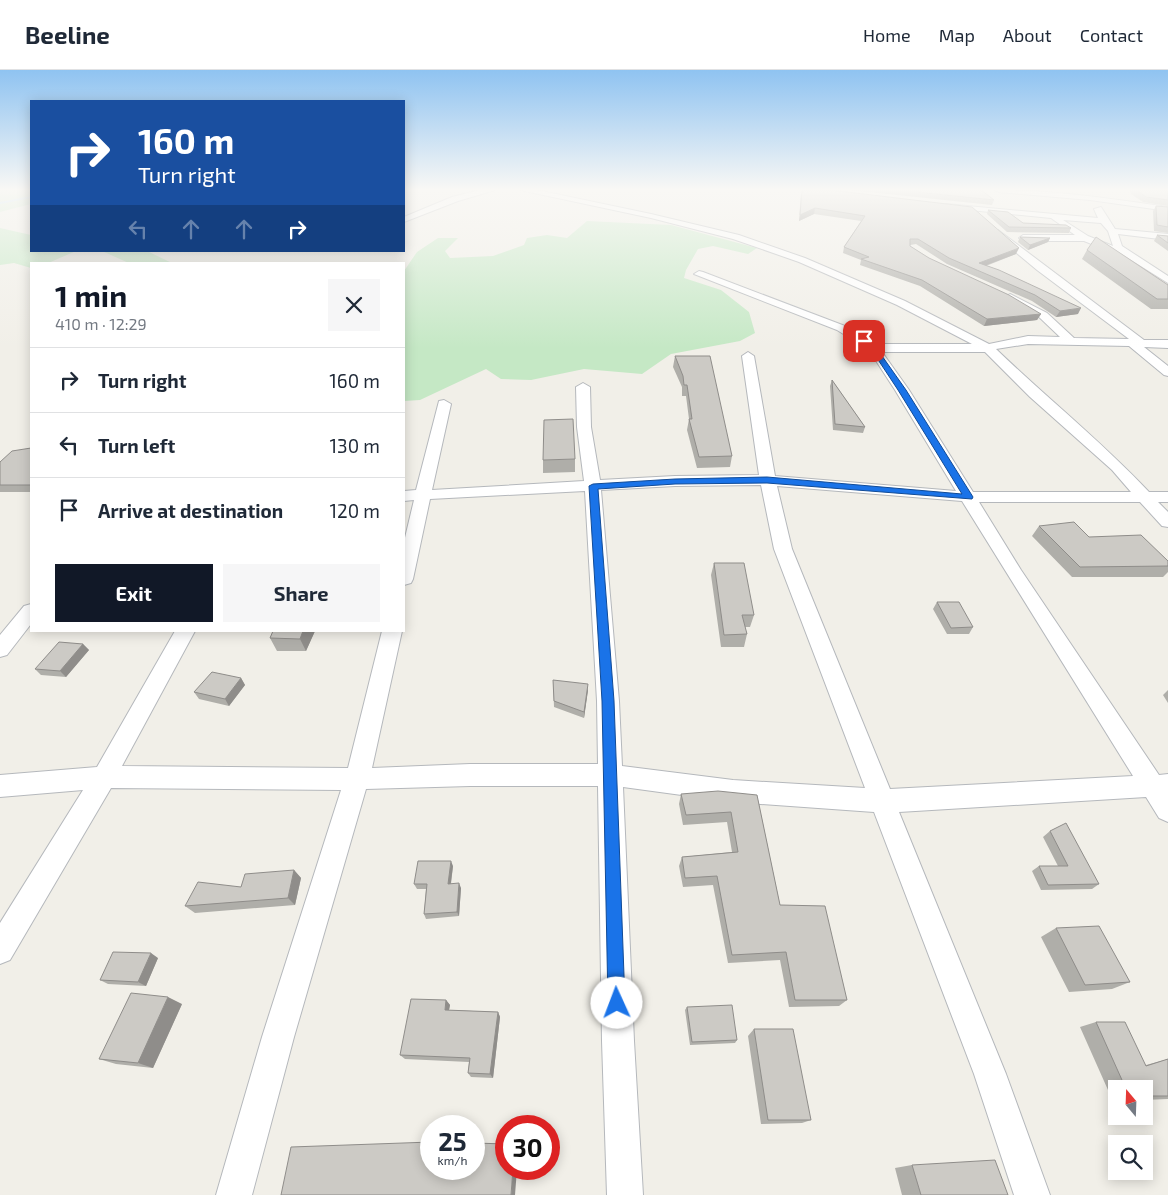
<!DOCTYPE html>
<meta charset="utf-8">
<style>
:root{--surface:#fff;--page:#f6f6f7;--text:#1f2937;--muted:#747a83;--line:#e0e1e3;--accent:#111827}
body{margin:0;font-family:"Exo 2",sans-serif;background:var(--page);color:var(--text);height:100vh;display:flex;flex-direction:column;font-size:19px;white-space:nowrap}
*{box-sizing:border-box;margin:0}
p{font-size:16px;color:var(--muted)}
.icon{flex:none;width:28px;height:28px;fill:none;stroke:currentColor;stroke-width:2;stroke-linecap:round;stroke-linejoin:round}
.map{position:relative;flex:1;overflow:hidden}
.details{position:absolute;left:30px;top:192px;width:375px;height:370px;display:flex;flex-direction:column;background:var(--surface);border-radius:0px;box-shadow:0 2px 12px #0003}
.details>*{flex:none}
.hud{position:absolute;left:30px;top:30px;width:375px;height:152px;border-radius:0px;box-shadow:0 2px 12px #0003;background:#1a4fa0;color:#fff;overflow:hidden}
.needle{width:32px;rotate:341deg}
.fabs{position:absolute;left:1108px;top:1010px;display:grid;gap:10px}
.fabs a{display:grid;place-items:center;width:45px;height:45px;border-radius:0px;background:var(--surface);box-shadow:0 2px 12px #0003;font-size:25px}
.speed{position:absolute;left:420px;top:1045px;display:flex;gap:10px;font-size:25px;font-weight:700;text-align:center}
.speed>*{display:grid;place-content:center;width:65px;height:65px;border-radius:50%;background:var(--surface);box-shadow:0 2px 12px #0003;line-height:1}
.speed small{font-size:12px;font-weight:400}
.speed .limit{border:8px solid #d22;background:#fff;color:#111}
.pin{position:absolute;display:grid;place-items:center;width:42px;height:42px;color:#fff;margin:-21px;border-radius:10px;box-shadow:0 2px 8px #0006}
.me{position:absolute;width:55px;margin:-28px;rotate:358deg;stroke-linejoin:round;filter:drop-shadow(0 0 4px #0008)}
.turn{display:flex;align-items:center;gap:18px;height:105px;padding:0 25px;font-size:22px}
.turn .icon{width:65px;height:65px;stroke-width:2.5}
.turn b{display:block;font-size:35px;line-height:42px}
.lanes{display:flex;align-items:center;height:48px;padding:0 25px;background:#0003;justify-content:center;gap:25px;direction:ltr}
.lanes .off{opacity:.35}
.round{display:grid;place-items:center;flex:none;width:52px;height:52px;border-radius:0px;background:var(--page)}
.headline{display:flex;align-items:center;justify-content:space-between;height:85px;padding:0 25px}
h1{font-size:30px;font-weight:700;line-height:38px;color:var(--accent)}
.cta{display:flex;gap:10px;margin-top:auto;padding:10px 25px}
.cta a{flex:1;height:58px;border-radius:0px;background:var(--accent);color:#fff;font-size:20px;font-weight:700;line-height:58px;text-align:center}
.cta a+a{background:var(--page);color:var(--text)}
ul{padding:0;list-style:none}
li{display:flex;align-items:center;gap:15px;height:65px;padding:0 25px;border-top:1px solid var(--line)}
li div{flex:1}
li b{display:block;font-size:19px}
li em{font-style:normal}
header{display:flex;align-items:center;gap:30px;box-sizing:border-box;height:70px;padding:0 25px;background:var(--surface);border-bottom:1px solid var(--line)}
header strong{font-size:24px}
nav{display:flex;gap:28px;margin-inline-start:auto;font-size:18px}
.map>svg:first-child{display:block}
.green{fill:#c5e8c5}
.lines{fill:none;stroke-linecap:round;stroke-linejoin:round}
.stream{fill:#aadaff;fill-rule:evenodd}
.street-casing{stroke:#b5b8bc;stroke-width:2}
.street{fill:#fff;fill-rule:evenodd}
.wall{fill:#afaea9}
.shaded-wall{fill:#8f8d8a}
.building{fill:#cccac5;stroke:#8f8d8a}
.route{fill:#1a73e8;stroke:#114b97}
</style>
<header>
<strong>Beeline</strong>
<nav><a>Home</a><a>Map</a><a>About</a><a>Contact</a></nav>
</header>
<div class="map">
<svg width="1168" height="1125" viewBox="0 0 1168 1125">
<rect width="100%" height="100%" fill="#f1efe8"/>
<path class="green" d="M0,120H31V134L0,142Z
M587,151L671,155L757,178L748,184L713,176L698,179L686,200L684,208L721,220L749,242L755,263L740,271L671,284L642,304L584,299L531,310L501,309L486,299L420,330L404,331V201L417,182L438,168H458L445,181L450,188L493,186L524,175L527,168L547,165L567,168Z
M0,158L31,165V181H76L46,194H31V198L14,193L0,195Z
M102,181H147L174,194H131Z"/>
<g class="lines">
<path class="stream" d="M31,126V128L0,134V132Z"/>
<g class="street-casing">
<path id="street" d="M480,120H495L458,131L404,152V147L452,127Z
M520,120H537L651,144L739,165L805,188L905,231L989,274L1028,266L1060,267L1039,247L1006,229L1005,227L1010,224L1047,243L1074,268L1129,269L1037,200L995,165L994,163L998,160L1144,270H1168V278L1144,277L1168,296V306L1164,305L1129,276L1028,274L996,279C1047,328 1101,371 1149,422H1168V432H1158L1168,442V457L1162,456L1140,432H979L1021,500L1159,705L1168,704V752L1159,748L1146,727L899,742L1006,1004L1050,1125H1014L974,1004L874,742L733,732L623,717L634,971L643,1125H607L602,971L598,716H470L366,719L294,967L252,1125H216L262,967L341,720L111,718L10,890L0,894V853L83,720L0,727V705L97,697L175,561H195L122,696L348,698L382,561H402L372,698L470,694H598L597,631L585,421L430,429L413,509L411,513L404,515V472L414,430L404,431V421L416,420L439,331L444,330L451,334L432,420L584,411L577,357L576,317L583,313L590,317L591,357L600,410L675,406L759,405L742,286L748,282L754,286L775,406L956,421L895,320L869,280L837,260L694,204L699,201L703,202L845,256L876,274H972L897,235L799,192L733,169L651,148ZM882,282H985L1030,327L1112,400L1131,422H973L909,320ZM761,415L774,479L865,718L733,710L622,696L619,631L601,420L675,416ZM777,416L962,431L1133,706L890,719L792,479Z
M995,120C1054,120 1111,129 1168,137V141L1090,130L999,122Z
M946,134L1098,148L1094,139L1101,137L1115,159L1168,164V170L1118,164L1122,176L1168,206V213L1120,183H1114L1084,171H1023L1019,168L1023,165H1075L1051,148L949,138H946ZM1063,150L1101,153L1108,161L1113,176L1088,166Z
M31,534V554L7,585L0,587V565L24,536Z"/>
</g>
<use href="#street" class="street"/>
</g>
<path class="wall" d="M801,120H830L1016,184L986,196L1078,244L1056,247L1032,231L947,194L916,174L910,175V176L929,188L1041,244L1037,250L984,256L920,216L860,195L861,190L843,183L844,177L861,151L814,144L799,151Z
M849,120H981L994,130L992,135Z
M1129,120H1168V136L1143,132L1131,124Z
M1156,136L1168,137V163L1154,161L1153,141Z
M988,140L1023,153L1071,158L1069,163L1007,162L987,144Z
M1157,165L1168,166V181L1154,171Z
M1020,167L1050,168L1048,172L1028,180L1018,172Z
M1087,180L1168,215V239H1151L1082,189Z
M675,286L732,386L730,397L697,398L687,360L689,349L686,326H682V317L673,297Z
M832,310L865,357L863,363L833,360L830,316Z
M31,378V422H0V392Z
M575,389V402L543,403V390Z
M1039,456L1089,467L1168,491V502L1163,507H1072L1032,466Z
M714,493L754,545L750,557H745L747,564L744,577H721L711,505Z
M937,532L973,557L969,564H947L933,539Z
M273,561H315L306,581H277L270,568Z
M83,574L89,580L66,607L41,605L35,599Z
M241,608L245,615L229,636L199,629L194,622Z
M553,610L588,620L584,648L554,637Z
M1168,620V633L1163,625Z
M681,724L757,725L780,835L847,930L839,936L789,937L780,890L728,893L713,815L683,817L679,796L682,787L732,782L727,752L683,755L679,734Z
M1050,761L1099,814L1092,819L1041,820L1032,801L1039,796H1058L1043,767Z
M453,796L451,814L461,818L459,846L426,849L424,844L426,819H417L414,814Z
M294,800L301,808L295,835L195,843L185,836Z
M1056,858L1130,912L1112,919L1069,922L1041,867Z
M158,888L146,916L108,914L100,910Z
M446,930L450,935L449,940L498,942L500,947L493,1008L471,1007L468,1003L469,992L405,989L400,985Z
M182,934L153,998L116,994L99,989Z
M687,937L737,970L735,973L690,975L685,940Z
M1096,952L1146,995L1168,989V1029L1144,1030V1019H1116V1029H1112L1080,957Z
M754,959L811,1050L802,1053L761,1054L748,966Z
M912,1095L1008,1125H902L895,1098Z"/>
<path class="shaded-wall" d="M815,138L814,144L799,151L800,145Z
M1050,168L1048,172L1028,180L1030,175Z
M1019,178L1016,184L976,199L979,193Z
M1081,238L1078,244L1056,247L1060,241Z
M1041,244L1037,250L984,256L987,249Z
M303,561H315L306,581L300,569Z
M83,574L89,580L66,607L60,601Z
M241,608L245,615L229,636L225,629Z
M588,614V620L584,648V642Z
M451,791L453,796L450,819L448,814Z
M294,800L301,808L295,835L288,828Z
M459,813L461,818L459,846L457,842Z
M151,883L158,888L146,916L138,912Z
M168,927L182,934L153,998L138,993Z
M446,930L450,935L448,945L445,940Z
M498,942L500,947L493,1008L490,1004Z
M513,1099H517L515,1125H511Z"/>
<path class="building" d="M802,120H830L972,137L1019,178L979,193L999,200L1081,238L1060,241L1035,225L949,188L918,169H910V176L929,188L1009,225L1041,244L987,249L922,210L861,189L869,187L844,177L865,146L815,138L800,145Z
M897,120H981L994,130Z
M1136,120H1168V130L1146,127Z
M1156,136L1168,137V157L1157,155Z
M988,140L1008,142L1023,153L1066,155L1071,158L1009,157Z
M1157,165L1168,166V173Z
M1020,167L1050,168L1030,175Z
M1096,167L1168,215V229H1157L1087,180Z
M675,286H710L732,386L699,387L689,349H692L687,315H684L683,306Z
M832,310L865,357L835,354Z
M573,349L575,389L543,390L544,350Z
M31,378V415H0V392L12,381Z
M1074,452L1089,467L1141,465L1168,491V496L1080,497L1039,456Z
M714,493H744L754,545H742L747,564L724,565Z
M937,532H959L973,557L951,558Z
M273,561H303L300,569L270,568Z
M59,572L83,574L60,601L35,599Z
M212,602L241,608L225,629L194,622Z
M553,610L588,614L584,642L554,631Z
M718,721L757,725L780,835L825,836L847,930H795L786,882L732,885L717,806L685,808L682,787L738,782L731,742L686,745L681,724Z
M1066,753L1099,814L1048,815L1039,796H1068L1050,761Z
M418,791H451L448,814L459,813L457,842L424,844L427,814H414Z
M294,800L288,828L185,836L198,812L241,817L245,804Z
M1099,856L1130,912L1085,915L1056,858Z
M113,882L151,883L138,912L100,910Z
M131,923L168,927L138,993L99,989Z
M411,929L446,930L445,940L498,942L490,1004L468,1003L470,988L400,985Z
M732,935L737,970L692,972L687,937Z
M1096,952H1125L1146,996L1168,989V1026H1144V1019H1126Z
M754,959H793L811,1050H768Z
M431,1072V1099H474V1073L506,1074V1099H513L511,1125H281L291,1077Z
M995,1090L1008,1125H921L912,1095Z"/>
<linearGradient id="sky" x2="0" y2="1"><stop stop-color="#8fc3f1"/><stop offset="0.43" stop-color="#f9f8f5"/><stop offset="1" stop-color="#f9f8f5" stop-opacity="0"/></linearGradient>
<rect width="1168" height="278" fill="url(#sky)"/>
<path class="route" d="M862,270H866L875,276L906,320L973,427L972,429L767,413L675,414L598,419L614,631L625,933L623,939L617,942L611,939L608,933L602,631L589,416L593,414L675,409L767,407L962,424L898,320L871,279L862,273Z"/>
</svg>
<div class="fabs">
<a><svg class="needle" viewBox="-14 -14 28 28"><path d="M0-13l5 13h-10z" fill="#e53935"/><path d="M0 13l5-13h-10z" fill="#747a83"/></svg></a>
<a><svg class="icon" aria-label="search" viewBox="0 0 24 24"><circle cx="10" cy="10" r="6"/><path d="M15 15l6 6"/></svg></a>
</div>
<div class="speed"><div>25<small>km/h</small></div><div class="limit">30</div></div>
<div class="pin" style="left:864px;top:271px;background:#d93025"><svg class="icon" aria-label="arrive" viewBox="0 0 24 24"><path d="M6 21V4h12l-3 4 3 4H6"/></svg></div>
<svg class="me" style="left:617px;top:933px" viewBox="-20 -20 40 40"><circle r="19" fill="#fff"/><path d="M0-13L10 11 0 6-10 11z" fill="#1a73e8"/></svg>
<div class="hud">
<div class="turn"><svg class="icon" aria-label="right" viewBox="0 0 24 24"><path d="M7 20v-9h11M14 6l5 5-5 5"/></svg><div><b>160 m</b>Turn right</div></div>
<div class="lanes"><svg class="icon off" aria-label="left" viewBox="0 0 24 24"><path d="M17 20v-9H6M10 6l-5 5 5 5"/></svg><svg class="icon off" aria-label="ahead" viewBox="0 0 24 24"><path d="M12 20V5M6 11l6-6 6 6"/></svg><svg class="icon off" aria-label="ahead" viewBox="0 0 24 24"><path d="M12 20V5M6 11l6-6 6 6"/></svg><svg class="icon" aria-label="right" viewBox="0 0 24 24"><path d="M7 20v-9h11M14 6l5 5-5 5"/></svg></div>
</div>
<section class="details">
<div class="headline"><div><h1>1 min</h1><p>410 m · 12:29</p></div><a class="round"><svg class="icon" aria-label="close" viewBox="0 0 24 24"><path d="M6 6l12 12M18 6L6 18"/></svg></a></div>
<ul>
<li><svg class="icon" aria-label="right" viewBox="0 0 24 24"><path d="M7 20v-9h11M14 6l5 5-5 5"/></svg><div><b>Turn right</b></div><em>160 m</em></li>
<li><svg class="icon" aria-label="left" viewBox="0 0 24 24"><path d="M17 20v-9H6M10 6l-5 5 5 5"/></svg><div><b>Turn left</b></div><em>130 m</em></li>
<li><svg class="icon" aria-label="arrive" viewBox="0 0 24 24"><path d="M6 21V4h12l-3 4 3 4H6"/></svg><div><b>Arrive at destination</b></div><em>120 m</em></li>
</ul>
<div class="cta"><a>Exit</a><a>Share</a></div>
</section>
</div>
